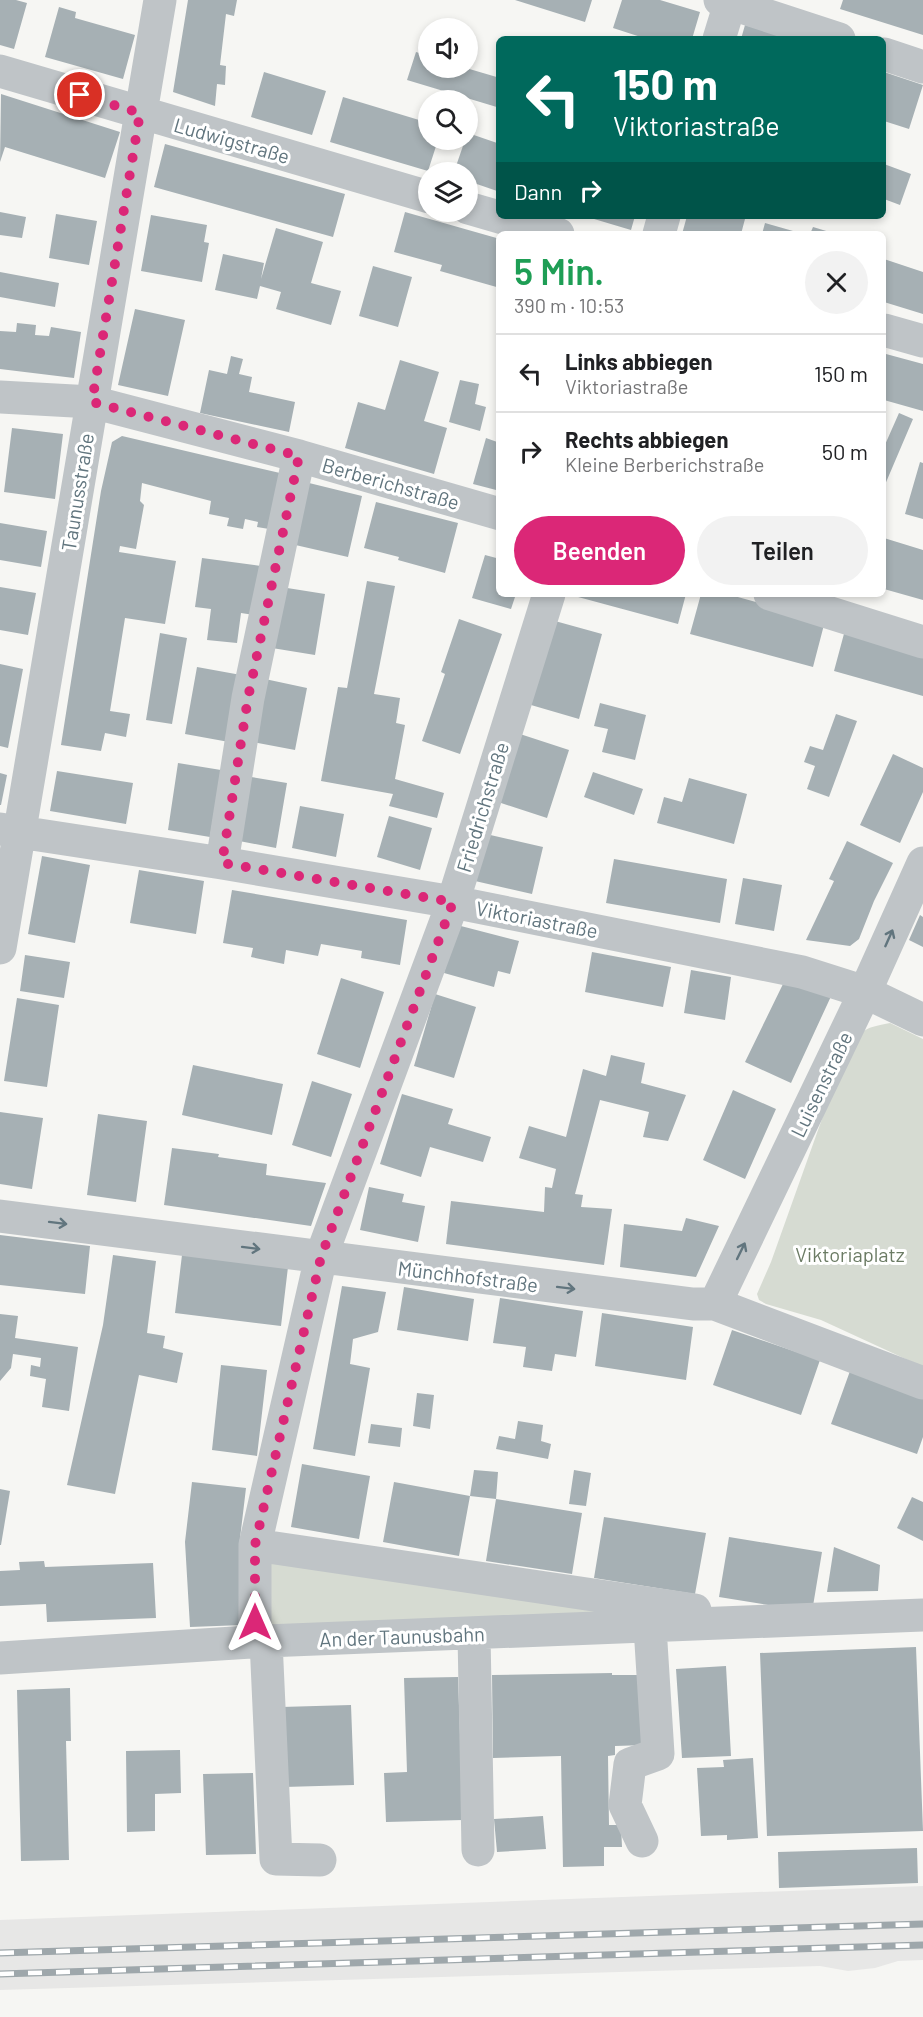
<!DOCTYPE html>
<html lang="de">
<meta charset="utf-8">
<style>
:root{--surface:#fff;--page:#f2f2f2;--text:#202124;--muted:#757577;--line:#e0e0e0;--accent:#db2777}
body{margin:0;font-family:Barlow,sans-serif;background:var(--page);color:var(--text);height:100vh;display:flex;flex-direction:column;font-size:22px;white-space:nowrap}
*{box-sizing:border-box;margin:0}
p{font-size:20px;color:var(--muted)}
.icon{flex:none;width:33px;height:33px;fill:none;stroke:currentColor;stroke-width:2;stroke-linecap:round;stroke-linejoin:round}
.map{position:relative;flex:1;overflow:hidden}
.drawer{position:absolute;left:496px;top:231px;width:390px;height:366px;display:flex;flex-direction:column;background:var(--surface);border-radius:9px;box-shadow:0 3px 9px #0003}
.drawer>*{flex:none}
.banner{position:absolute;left:496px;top:36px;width:390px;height:183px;border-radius:9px;box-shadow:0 3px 9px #0003;background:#00695c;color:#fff;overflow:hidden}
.controls{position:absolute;left:418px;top:18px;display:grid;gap:12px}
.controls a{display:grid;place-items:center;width:60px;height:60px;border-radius:50%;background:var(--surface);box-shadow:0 3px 9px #0003;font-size:30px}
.pin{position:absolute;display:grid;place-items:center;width:51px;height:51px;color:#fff;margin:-26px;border:3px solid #fff;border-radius:50%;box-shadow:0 2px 6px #0007}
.me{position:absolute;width:66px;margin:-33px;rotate:0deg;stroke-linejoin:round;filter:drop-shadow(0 0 4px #0008)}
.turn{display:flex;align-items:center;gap:21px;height:126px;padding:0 18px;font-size:27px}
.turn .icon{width:78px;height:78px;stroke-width:2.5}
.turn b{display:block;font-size:42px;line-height:51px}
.then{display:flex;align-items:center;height:57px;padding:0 18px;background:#0003;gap:12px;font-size:22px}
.round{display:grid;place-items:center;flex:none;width:63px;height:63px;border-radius:32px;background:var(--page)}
.head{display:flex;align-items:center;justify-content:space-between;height:102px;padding:0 18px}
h1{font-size:36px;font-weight:600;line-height:45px;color:#1e9e55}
.cta{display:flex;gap:12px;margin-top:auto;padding:12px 18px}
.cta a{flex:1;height:69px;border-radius:36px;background:var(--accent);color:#fff;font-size:24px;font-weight:600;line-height:69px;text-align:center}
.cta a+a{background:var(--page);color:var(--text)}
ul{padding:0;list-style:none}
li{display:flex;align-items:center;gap:18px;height:78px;padding:0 18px;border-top:2px solid var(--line)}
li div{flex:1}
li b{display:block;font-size:22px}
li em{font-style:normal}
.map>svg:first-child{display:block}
.built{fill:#e7e7e6}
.green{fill:#d6dbd2}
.building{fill:#a6b0b4}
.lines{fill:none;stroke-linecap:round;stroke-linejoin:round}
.minor{stroke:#bfc4c7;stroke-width:33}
.rail-casing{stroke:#9ea7ab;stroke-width:7}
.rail{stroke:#fff;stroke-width:4.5;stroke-dasharray:14;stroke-linecap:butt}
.oneway{stroke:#61757e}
.route{stroke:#db2777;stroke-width:10;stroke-dasharray:0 18}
.labels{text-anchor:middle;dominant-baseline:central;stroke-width:6;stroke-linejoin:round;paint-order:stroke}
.street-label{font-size:20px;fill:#61757e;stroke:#fff}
.park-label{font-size:20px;fill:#6b7b64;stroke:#fff}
</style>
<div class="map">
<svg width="923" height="2017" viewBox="0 0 923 2017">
<rect width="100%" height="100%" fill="#f6f6f3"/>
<path class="built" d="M923,1886V1960L898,1961L875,1968L848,1971L820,1966L0,1990V1920Z"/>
<path class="green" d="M890,1023L923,1039V1367L821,1320L766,1304L759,1300L757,1294L771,1262L848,1046C862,1029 868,1027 890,1023Z
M255,1545L768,1621L255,1642Z"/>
<path class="building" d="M0,0H16L27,3L14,49L0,45Z
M188,0H237L234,16L226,14L220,65L226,66L225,85L217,84L215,106L173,92Z
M515,0H592L585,22Z
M622,0H660L700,12L692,39H647L613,28Z
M843,0H923V35L840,9Z
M59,7L76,12L75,18L135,35L123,79L45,57Z
M745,25L791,39H741Z
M416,52L429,56V68H466L500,78V108L407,80Z
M264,72L326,91L312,135L251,117Z
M884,72L923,85L909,129L884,121Z
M1,94L120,132L105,178L5,147L0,162Z
M343,97L429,123V140H438L428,171L330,142Z
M468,133L500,144V192L468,181V172H454L465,140H468Z
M165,144L345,194L333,237L154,187Z
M884,164L911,174L900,205L884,199Z
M0,212L26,217L22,238L0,235Z
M405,212L500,239V288L440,271L442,265L394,252Z
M56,214L97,221L89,265L49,258Z
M151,215L207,225L204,242L209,243L202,282L141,271Z
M584,216H635L631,230Z
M687,216H733L745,219L741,234H682Z
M765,223L800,233V234H762Z
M813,227L833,233V234H810Z
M276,228L323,242L311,283L341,291L331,325L276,309L281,292L260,286L257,299L215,290L223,254L264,263L261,279Z
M884,259L923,272V314L884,302Z
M373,266L412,277L398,327L359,316Z
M0,272L59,283L55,307L0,297Z
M135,309L185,320L168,396L118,385Z
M17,323L36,325L35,335L49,336L51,327L81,332L74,378L0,369V331L16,332Z
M886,354L923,364V411L884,400V363Z
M231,356L243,359L239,374L252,377L249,392L295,402L289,432L200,413L209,370L227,374Z
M400,360L439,372L424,421L447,428L434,474L345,448L358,402L385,410Z
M460,380L479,384L475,404L486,407L480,431L449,422Z
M899,413L913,419L884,487V447Z
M12,428L63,434L55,499L4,492Z
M122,436L280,473L269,529L257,527L258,522L245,519L243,529L227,526L229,518L209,514L211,501L142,483L140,501L144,505L136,549L120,546L119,552L176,561L165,624L125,618L110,711L130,714L126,737L105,733L101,751L61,745L101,491L112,442Z
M486,438L500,443V491L473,484Z
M920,462L923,463V519L905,514Z
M305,482L362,496L348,557L291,544Z
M376,502L458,523L445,573L398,560L399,557L364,548Z
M0,523L47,531L41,567L0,560Z
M884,538L923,550V600L884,589Z
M485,555L500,559V594H516L511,609L472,598Z
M202,558L261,566L254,615L241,613L237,643L207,640L211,609L195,607Z
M367,581L395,586L374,694L400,698L396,723L405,725L395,779L444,793L437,818L389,806L393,794L321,781L338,687L347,688Z
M0,587L36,593L28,635L0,630Z
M281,587L325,594L315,655L272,648Z
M567,594H686L678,624Z
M701,594H727L825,621L813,667L690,634Z
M459,619L502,634L460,754L422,741L445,674L441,672Z
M555,621L602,634L579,719L531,705Z
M845,630L923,651V696L834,671Z
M160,633L187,638L172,724L146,720Z
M0,664L23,669L8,748L0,746Z
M197,667L241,675L229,742L185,734Z
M265,679L307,688L295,750L253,742Z
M600,703L646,715L635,760L602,752L608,729L594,726Z
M836,714L857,721L829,797L807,789L815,766L804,762L810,746L823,750Z
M520,734L569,750L547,818L498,802Z
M893,754L923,768V792L900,843L860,825Z
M178,763L221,770L210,837L168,830Z
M57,771L133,783L126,824L50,811Z
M593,772L643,789L634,815L584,797Z
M0,773L7,775L1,805H0Z
M245,776L287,783L276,848L234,840Z
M689,778L747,794L734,844L657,823L664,797L682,802Z
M300,806L344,814L336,857L292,848Z
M389,816L432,828L420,870L377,857Z
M486,834L543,847L532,894L475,881Z
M847,841L893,863L874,901L859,939L850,946L806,940L834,881L829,879Z
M42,856L90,865L75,943L28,934Z
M614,859L727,879L720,923L606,903Z
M139,870L204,881L196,934L130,923Z
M743,878L782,885L774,931L735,924Z
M232,890L407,920L400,965L361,958L362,951L321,944L318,956L286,950L284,964L251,957L253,948L223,943Z
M920,915L923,917V947L909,940Z
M457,925L519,941L510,974L498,971L494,987L444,973Z
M592,952L671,967L663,1007L585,992Z
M25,955L70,962L64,998L20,991Z
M691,970L731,977L725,1020L684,1013Z
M341,978L384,992L360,1068L317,1054Z
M783,984L833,992L791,1083L745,1062Z
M435,994L476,1007L454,1078L414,1066Z
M17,998L59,1005L47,1087L4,1081Z
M611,1055L645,1063L641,1083L686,1095L668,1141L643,1137L649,1112L600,1100L575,1194L583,1195L581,1207L612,1209L604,1265L446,1244L451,1201L544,1212L545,1187L552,1188L556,1169L519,1158L529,1126L566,1137L583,1069L606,1076Z
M193,1065L283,1084L272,1135L182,1115Z
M312,1081L352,1094L331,1157L292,1145Z
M733,1090L776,1109L745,1179L703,1160Z
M402,1094L453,1109L448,1124L491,1137L483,1162L430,1147L421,1177L380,1164Z
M0,1112L43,1118L32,1189L0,1184Z
M98,1114L147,1121L136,1202L87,1195Z
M172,1148L219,1154L218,1157L267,1164L266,1175L326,1183L311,1226L164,1205Z
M369,1187L404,1194L402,1202L425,1206L418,1242L360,1230Z
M686,1218L719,1226L696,1277L620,1267L624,1224L682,1231Z
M0,1235L90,1246L85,1294L0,1285Z
M113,1255L156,1261L147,1333L165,1336L163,1348L183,1353L177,1383L139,1375L115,1494L67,1485L103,1325Z
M182,1255L288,1267L281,1326L175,1313Z
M342,1286L386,1292L378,1332L353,1339L350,1364L370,1368L355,1456L313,1449Z
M404,1287L474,1299L468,1341L397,1330Z
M500,1298L583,1311L576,1357L555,1354L552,1371L523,1367L526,1347L493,1343Z
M602,1313L693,1327L686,1380L595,1366Z
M0,1314L18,1316L15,1338L78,1347L69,1411L42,1407L46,1379L30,1376L31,1365L40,1367L41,1358L13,1354L11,1368L0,1381Z
M732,1330L820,1360L801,1415L713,1385Z
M221,1365L267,1370L257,1456L212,1450Z
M850,1371L923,1397V1437L917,1454L831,1424Z
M417,1393L434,1395L430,1429L413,1426Z
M518,1421L543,1425L541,1441L551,1444L548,1459L496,1449L499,1436L515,1439Z
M371,1424L402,1428L400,1447L368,1443Z
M302,1464L370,1476L359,1539L291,1527Z
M474,1470L498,1472L496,1499L470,1496Z
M574,1470L591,1473L586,1506L569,1504Z
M192,1482L246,1488L239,1547L243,1625L190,1627L185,1542Z
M394,1482L470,1496L459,1556L383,1542Z
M0,1489L10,1491L1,1545H0Z
M912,1497L923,1502V1541L897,1528Z
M496,1499L582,1513L572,1574L486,1561Z
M604,1517L706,1533L695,1594L594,1578Z
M729,1537L822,1552L812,1612L719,1597Z
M834,1547L880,1565L878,1591L827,1592Z
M44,1561L45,1567L153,1563L156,1618L47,1622L46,1604L0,1606V1571L20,1570L19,1562Z
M916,1647L923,1831L767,1836L760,1653Z
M726,1666L731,1756L682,1758L676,1669Z
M612,1673V1675H645L646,1745L615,1746V1755L608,1756L609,1825H621L622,1847H604V1866L563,1867L561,1756L493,1758L492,1675Z
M458,1677L463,1820L386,1822L384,1773L407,1772L404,1678Z
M70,1688L71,1741H66L69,1860L21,1861L17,1690Z
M351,1705L354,1785L284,1787L281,1707Z
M180,1750L181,1793L155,1794V1831L127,1832L126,1751Z
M753,1758L758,1838L727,1840V1835L701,1836L697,1768L724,1767L723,1760Z
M253,1773L256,1854L206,1855L203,1774Z
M543,1816L546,1849L497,1852L494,1819Z
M917,1848L918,1883L779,1888L778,1852Z"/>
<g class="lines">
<path class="minor" d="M720,0L839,39
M719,39L731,0
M884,54L923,67
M0,71L429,197
M468,208L558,234
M659,234L664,216
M884,330L923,341
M0,397L92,402L299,456L500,514
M770,594L923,642
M0,829L222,863L453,902L802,972L865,992L923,1020
M222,863L248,698L299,456
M0,948L160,0
M0,1216L693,1304H715L923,1383
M715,1304L865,992L923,863
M255,1545L695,1610
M474,1634L478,1850
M266,1641L276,1859L320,1860
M255,1642V1545L321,1257L453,902L549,594
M0,1658L266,1641L923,1615
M642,1841L625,1805L630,1764L658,1754L650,1627"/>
<g class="rail-casing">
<path id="rail" d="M0,1953L923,1924
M0,1974L923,1945"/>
</g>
<use href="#rail" class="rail"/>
</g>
<defs><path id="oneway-shaft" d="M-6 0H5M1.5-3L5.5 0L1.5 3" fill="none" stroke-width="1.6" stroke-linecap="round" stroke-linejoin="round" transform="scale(1.5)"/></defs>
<g class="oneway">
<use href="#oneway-shaft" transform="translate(889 938) rotate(-66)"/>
<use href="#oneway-shaft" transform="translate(58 1223) rotate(7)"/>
<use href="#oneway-shaft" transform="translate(251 1248) rotate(7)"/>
<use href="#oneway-shaft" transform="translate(741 1251) rotate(-64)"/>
<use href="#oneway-shaft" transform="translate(566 1288) rotate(7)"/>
</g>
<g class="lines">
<path class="route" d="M80,95L140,113L92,402L299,456L248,698L222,863L453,902L321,1257L255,1545V1622"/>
</g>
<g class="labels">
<g class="street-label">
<text transform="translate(232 140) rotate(16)">Ludwigstraße</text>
<text transform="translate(391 483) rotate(16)">Berberichstraße</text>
<text transform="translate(77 492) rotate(-81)">Taunusstraße</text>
<text transform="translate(482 807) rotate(-73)">Friedrichstraße</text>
<text transform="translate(537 919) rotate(11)">Viktoriastraße</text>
<text transform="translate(821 1084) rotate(-64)">Luisenstraße</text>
<text transform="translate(468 1276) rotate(7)">Münchhofstraße</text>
<text transform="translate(402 1636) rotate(-2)">An der Taunusbahn</text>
</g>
<g class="park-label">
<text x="850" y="1254">Viktoriaplatz</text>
</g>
</g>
</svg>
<div class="controls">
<a><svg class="icon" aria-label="sound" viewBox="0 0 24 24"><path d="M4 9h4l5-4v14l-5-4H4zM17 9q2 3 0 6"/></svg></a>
<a><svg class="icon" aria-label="search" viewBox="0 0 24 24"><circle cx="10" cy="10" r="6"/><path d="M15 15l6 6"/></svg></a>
<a><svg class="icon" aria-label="layers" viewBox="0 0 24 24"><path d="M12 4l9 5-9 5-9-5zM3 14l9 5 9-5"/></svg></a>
</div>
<div class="pin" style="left:80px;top:95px;background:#d93025"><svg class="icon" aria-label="arrive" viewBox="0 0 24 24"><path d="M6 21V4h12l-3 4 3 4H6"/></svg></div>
<svg class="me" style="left:255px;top:1622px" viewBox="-20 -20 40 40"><path d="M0-17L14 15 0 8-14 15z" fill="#db2777" stroke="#fff" stroke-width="4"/></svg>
<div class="banner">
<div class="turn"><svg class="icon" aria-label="left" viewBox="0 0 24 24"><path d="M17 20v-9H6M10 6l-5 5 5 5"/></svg><div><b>150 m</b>Viktoriastraße</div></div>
<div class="then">Dann<svg class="icon" aria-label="right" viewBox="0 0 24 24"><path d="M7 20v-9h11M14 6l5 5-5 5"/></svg></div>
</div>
<section class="drawer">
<div class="head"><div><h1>5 Min.</h1><p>390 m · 10:53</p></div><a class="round"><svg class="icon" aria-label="close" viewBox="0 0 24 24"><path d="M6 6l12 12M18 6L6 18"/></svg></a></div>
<ul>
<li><svg class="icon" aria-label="left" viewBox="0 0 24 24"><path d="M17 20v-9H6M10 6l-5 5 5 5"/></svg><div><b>Links abbiegen</b><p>Viktoriastraße</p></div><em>150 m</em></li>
<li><svg class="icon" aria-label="right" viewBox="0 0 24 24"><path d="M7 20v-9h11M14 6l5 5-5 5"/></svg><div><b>Rechts abbiegen</b><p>Kleine Berberichstraße</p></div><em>50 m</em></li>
</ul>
<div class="cta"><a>Beenden</a><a>Teilen</a></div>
</section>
</div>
